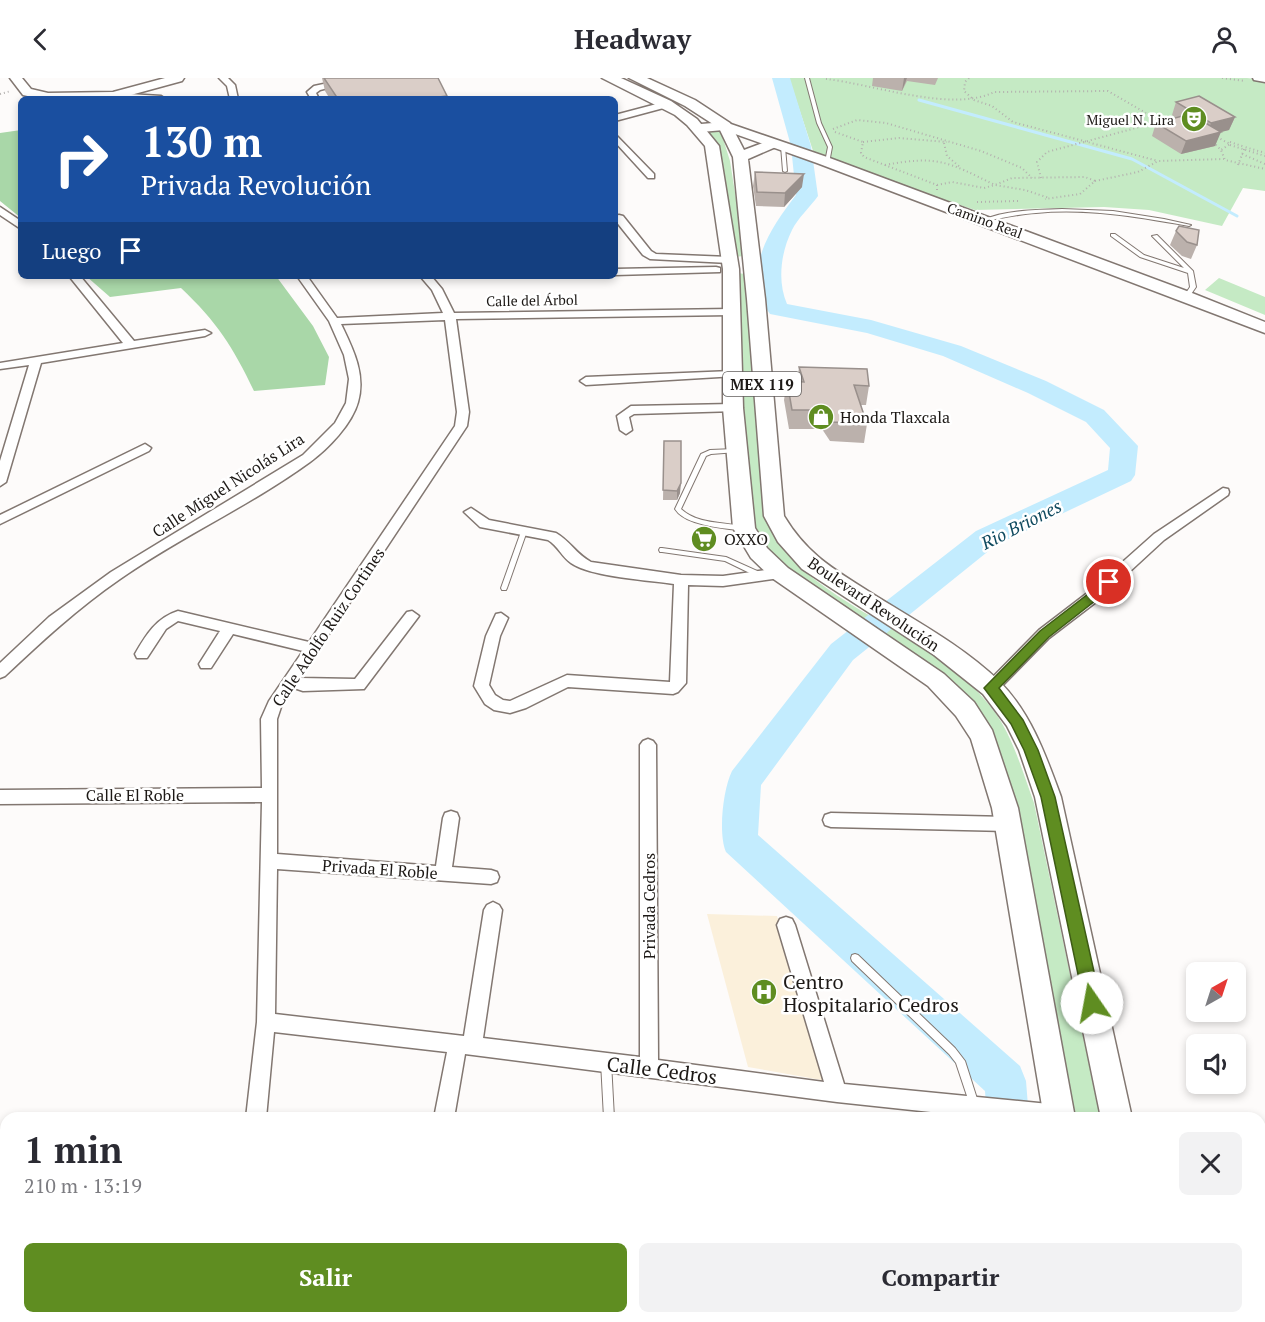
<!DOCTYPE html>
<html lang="es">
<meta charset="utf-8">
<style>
:root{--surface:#fff;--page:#f2f2f3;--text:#2b2b33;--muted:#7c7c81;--accent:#5f8d21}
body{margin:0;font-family:"PT Serif",serif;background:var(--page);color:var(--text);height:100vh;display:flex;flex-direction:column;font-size:22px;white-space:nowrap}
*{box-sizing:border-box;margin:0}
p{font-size:20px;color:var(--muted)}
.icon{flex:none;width:33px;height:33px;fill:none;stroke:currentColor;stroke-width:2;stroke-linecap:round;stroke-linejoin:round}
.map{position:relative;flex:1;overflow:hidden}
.details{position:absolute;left:0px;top:1034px;width:1266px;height:212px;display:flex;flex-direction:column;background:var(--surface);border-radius:18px 18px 0 0;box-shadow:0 3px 9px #0003}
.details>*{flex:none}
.banner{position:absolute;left:18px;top:18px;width:600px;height:183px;border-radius:9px;box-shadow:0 3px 9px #0003;background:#1a4fa0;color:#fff;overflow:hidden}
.needle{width:39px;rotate:39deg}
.tools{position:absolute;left:1186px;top:884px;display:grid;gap:12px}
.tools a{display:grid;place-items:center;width:60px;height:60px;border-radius:9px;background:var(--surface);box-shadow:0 3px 9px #0003;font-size:30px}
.pin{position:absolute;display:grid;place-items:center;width:51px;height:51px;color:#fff;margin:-26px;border:3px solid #fff;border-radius:50%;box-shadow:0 2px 6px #0007}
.me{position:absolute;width:66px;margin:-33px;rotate:348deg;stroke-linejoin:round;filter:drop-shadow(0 0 4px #0008)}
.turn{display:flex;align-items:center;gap:21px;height:126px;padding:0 24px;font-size:27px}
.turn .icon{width:78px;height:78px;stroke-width:2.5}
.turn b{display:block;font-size:42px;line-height:51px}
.then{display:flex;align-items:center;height:57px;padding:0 24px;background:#0003;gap:12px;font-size:22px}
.round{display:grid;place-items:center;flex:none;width:63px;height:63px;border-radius:9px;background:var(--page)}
.head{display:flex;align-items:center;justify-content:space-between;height:102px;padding:0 24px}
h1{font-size:36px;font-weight:700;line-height:45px}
.primary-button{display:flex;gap:12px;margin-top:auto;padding:12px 24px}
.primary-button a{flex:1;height:69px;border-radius:9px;background:var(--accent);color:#fff;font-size:24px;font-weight:700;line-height:69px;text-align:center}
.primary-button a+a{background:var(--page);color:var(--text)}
header{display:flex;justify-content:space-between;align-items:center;height:78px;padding:0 24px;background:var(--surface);font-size:27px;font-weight:700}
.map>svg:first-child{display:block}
.medical{fill:#fbf0db}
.green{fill:#c5eac4}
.forest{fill:#a9d7a8}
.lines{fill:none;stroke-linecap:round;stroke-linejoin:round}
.stream{stroke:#c3ecfe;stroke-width:3}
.river{fill:#c3ecfe;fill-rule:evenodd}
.lane-casing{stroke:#827771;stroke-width:2}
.street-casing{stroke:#827771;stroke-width:3}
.secondary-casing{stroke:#827771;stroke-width:3}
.primary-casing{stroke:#827771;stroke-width:3}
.path{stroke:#b3b0ae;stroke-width:2;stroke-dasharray:1 3;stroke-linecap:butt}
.lane{fill:#fff;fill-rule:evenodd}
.street{fill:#fff;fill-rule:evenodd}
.secondary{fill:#fff;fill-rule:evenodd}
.primary{fill:#fff;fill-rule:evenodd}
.wall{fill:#bbb1ac}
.shaded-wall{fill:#99908c}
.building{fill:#dacec8;stroke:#99908c;stroke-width:1.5}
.route{fill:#5f8d21;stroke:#3e5c15;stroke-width:1.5}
.labels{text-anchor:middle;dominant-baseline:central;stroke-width:5;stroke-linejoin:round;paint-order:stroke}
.far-poi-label{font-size:14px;fill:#1d1916;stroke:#fff;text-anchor:end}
.far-street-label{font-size:14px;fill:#1d1916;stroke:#fff}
.shield{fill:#fff;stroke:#615e5c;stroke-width:1.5}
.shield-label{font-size:15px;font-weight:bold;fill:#1d1916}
.poi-label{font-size:16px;fill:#1d1916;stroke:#fff;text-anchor:start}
.street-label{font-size:16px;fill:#1d1916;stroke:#fff}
.water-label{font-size:18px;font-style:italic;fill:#0f4a5f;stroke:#fff}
.near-poi-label{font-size:20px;fill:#1d1916;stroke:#fff;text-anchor:start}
.near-street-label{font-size:20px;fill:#1d1916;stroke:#fff}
</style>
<header><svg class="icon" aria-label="back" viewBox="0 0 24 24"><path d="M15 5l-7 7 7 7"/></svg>Headway<svg class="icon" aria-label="person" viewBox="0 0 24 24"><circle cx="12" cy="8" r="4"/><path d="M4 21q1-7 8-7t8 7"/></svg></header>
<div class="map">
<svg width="1265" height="1244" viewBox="0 0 1265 1244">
<rect width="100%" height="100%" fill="#fdfbfa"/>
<path class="medical" d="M707,836L777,838L827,1003L748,989Z"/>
<path class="green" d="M789,0H1247L1265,2V113L1243,110L1222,148L1149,132L1104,129L975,132L815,79Z
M720,51L730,83L745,178L732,179L706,52Z
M734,195L748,196L780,464C787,473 794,485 803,492C860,541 949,571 994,633C1013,659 1023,695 1034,725L1100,1039H1071L970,632L816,517L765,468L751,442L739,328Z
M1219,200L1265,219V237L1205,212Z"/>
<path class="forest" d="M21,52V140L0,123V55Z
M86,198H276L313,248L329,279L325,307L254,313C233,269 217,244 181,210L110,219Z"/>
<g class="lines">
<path class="stream" d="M919,22L1132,81L1237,138"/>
<path class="river" d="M772,0H790L811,68L818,118C810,129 798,140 792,152C781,174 777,203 787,226L871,242L961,268L1046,303L1104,332L1138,368L1135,397L1131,403L996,467L853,582L761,707L758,757L1020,988L1026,1003L1029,1040H987L985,1013L726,774C718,756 723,711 732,693L831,566L976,453L1108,392L1110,370L1086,344L1028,315L943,278L867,255L770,236C740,194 770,151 796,117L791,68Z
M930,1239H978L976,1244H928Z"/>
<g class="lane-casing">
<path id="lane" d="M805,0H809L821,45L832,69L829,85L825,84L828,69L817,45Z
M781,68L785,69L787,93L785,94L783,93Z
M1062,131L1113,133L1164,141L1191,147L1189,148C1139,139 1087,130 1036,135C1019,136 1002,140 985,143L983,142C1006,132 1036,132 1062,131Z
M1111,156H1115L1144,177L1184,190L1152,158L1157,157L1193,193L1196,209L1189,219L1184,218L1190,209L1188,195L1140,179L1111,158Z
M735,371L738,373L737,374L711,376L706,378L681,431C697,446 722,444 742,448L745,450L744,452C729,452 694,447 682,438C679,436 677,434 675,431L701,376L710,372Z
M522,451H524L527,453L507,510L506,512H502L501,510Z
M660,470H662L726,479L764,496L765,498L762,500H760L725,483L662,474H660L659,472Z
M855,876L858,877L955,970L965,983L979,1027L977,1030L974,1032L971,1030L956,985L949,976L852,883L851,880L852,877Z
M606,979L609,981L611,984L614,1040H604L601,984L603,981Z"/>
</g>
<g class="street-casing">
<path id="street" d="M219,0H228L235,7L238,21H230L227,8Z
M352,0H368L320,12L316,15L319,21H311L307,14L314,8Z
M1253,0H1265V4L1254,2Z
M113,15L161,18L165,21L110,20L109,18Z
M668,23L671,24V28L615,43V37Z
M615,56L654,96V100H648L615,64Z
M0,129L21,143V151L0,137Z
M619,137L623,138L651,173L656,176L729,179L734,182L729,185L650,181L643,177L615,142V138Z
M716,189L720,190V194L615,197V191Z
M69,198H80L134,263L205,252L211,255L205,258L41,285L6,404L0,408V383L29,287L0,291V285L123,265Z
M297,198H307L337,240L443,235L432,212L420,198H431L442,211L454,235L731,231L736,234L731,237L456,241L469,334L467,348L300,600L355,601L407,534L412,533L419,538L364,611L303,613L294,610L281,629L277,641V776L436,788L443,740L445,735L451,733L457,735L459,740L452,789L491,792L497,794L499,799L497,804L491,806L277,791L275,936L464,958L484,832L487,827L493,824L499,827L502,832L483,960L640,979V667L643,663L648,661L653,663L656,667L658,982L824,1004L777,847L780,841L786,839L792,841L795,847L844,1006L1059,1027L1066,1030L1068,1040H987L837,1024L465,976L454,1040H434L447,974L274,954L266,1040H246L257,944L262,724L0,726V712L262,710L261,641L269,623L303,573L233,556L211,590H201L199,586L220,553L178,543L166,551L147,580H137L135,576C146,557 156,540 178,533L309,564L455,348L457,334L445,242L341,246C353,271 366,296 358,324C352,346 328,371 310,384C251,427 180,459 120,501C78,530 42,563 5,598L0,600V585L49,539L111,494L303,377L335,345L346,325L349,301L344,277L329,243Z
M732,293L738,296L736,298L586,307L580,303L586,299Z
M733,326L739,330L737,333L634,336L629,339L632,352L626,356L620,352L617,338L631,328Z
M145,366L151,370L149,373L0,446V437Z
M1223,410L1228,411L1229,414L1228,417L1164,462L1100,521L1049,560L996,614H986L984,610L986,606L1039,552L1090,513L1154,456Z
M471,430L489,442L556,455C570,463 576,476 591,484L681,497L723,498L780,490L787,495L780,500L723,508L688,507L686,605L678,614L673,616L568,609L526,630L510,635L494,632L485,626L474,608L486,558L496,536L501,535L508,540L500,558L489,607L495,617L503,622L510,623L567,597L670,604L674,506C648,502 591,499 571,485C562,479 558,468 548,462L480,449L464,434Z
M831,735L1008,739L1014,741L1016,746L1014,751L1008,753L831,749L825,747L823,742L825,737Z
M224,1239H246L245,1244H223Z
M622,1239H644L645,1244H623Z"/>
</g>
<g class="secondary-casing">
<path id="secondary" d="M10,0H22L31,11L48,15L113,14L165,0H184L182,3L116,21H41L23,17Z
M725,44L827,79L1192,215L1265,244V255L817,85L724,52L701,54L695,50L701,46Z"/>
</g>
<g class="primary-casing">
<path id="primary" d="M602,0H621L671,23L697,41L719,68L739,191L743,330L755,450L767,470L788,490L944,596L974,624L992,652L1018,730L1075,1040H1044L992,730L971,661L956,638L928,608L772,500L751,480L733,450L723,330V191L705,68L687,47L675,37Z
M629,0H647L695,22L730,45L744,72L773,61L780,65L778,68L748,81L765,221L784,438C807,476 832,490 868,513C912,541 962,567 999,603C1031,635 1046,678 1061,719L1132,1040H1101L1035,719L1019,672L1007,648L983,616L934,577L802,491L778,464L764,438L747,221L733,79L719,50L685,28Z
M1089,1239H1123L1125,1244H1091Z
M1150,1239H1184L1185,1244H1151Z"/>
</g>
<path class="path" d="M969,0L965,4L964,13L974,22L992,28L1013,44L1158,83
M1222,0L1245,3
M826,1C872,6 953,35 994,14L1108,13L1146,35
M0,16L11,13
M833,51L857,42L886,45L981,73L1022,90L1032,100
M835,54L863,64L861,75L864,79L937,107V112
M1217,59L1230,66L1221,72
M863,64L899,60L947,64
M1213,64L1221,72L1225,82L1265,91
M1230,64L1245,69
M944,65L947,78L961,90
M1230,67L1265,78
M1242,76L1265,86
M885,87C938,77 948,84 995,107L1012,100L1085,99L1095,103L1080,116L1045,121
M1238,87L1245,69L1265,75
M1041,100L1037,84L1047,74L1143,48
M1095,103L1138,94L1158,83L1224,81
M937,107L952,104L984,110L995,107L1025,112L1049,120
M977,124L1018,123"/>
<use href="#lane" class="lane"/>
<use href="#street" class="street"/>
<use href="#secondary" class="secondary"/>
<use href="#primary" class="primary"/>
</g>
<path class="wall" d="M322,0H438L447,18V21H330L325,13Z
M873,0H938L935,7L907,3L902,13L872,8Z
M1176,24L1235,39L1229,52L1220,54L1215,68L1181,76L1152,58L1156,45L1176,40L1172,37Z
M755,94L802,109L784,129L756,128L753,108Z
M1176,153L1197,167L1191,181L1182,178L1170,167Z
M799,289L869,308L866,327H861L867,346L864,365L830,363L822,351H789L784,322L787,303L797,304Z
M664,363L680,415L677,422H663Z"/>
<path class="shaded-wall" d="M904,0H907L902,13Z
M447,18V21H422Z
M1235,39L1229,52L1206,58L1211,45Z
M1221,54L1215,68L1181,76L1186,63Z
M804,96L802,109L784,129L785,115Z
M681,405L680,415L677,422V413Z"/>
<path class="building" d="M324,0H438L447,18L422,21H338Z
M1199,18L1235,39L1211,45L1176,24Z
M1190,36L1221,54L1186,63L1156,45Z
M755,94L804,96L785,115L757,114Z
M1179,148L1199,152L1197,167L1187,164L1176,153Z
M799,289L867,291L869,308L854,307L867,346L833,344L825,332H792L787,303L804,304Z
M664,363H681V405L677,413L663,412Z"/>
<path class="route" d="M1109,500L1116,504L1114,508L1049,559L999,610L1023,642L1038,672L1055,719L1101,925L1098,931L1092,933L1087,931L1084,925L1041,719L1024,672L1011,646L984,610L1040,553Z"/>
<defs>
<g id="theatre-disc" transform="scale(1.35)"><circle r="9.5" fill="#5f8d21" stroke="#fff"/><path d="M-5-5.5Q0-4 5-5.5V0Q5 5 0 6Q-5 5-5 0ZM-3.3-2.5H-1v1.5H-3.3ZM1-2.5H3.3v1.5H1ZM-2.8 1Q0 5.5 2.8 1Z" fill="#fff"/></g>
<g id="shop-disc" transform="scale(1.35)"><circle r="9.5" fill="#5f8d21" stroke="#fff"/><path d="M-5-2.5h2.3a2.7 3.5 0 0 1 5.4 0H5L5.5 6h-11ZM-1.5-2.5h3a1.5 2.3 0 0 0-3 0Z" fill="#fff"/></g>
<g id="supermarket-disc" transform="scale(1.35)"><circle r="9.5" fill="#5f8d21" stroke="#fff"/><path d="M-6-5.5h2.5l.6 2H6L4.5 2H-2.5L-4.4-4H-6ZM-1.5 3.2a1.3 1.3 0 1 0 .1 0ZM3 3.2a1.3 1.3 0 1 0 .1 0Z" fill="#fff"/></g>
<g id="hospital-disc" transform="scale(1.35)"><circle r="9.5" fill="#5f8d21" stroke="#fff"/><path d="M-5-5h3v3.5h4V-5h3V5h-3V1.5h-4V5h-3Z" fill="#fff"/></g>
</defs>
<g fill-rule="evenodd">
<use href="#theatre-disc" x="1194" y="41"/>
<use href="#shop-disc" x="821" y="339"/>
<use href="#supermarket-disc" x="704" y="461"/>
<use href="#hospital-disc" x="764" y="914"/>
</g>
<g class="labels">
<g class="far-poi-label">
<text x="1174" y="41">Miguel N. Lira</text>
</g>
<g class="far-street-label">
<text transform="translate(985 142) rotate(20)">Camino Real</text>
<text transform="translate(532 222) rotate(-1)">Calle del Árbol</text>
</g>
<rect class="shield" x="723" y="294" width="78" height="24" rx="4.5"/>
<g class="shield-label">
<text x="762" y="306">MEX 119</text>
</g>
<g class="poi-label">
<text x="840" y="339">Honda Tlaxcala</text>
<text x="724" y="461">OXXO</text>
</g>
<g class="street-label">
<text transform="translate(228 407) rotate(-33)">Calle Miguel Nicolás Lira</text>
<text transform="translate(874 526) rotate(34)">Boulevard Revolución</text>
<text transform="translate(328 549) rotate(-56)">Calle Adolfo Ruiz Cortines</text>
<text x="135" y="717">Calle El Roble</text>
<text transform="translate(380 791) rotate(4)">Privada El Roble</text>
<text transform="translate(649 828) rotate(-90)">Privada Cedros</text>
</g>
<g class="water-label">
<text transform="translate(1021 446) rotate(-27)">Rio Briones</text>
</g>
<g class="near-poi-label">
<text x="783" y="903">Centro<tspan x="783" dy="23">Hospitalario Cedros</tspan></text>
</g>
<g class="near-street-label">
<text transform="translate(662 992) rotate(7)">Calle Cedros</text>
</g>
</g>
</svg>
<div class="tools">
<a><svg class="needle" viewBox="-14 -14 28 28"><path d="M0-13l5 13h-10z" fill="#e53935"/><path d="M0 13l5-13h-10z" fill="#7c7c81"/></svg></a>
<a><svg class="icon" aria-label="sound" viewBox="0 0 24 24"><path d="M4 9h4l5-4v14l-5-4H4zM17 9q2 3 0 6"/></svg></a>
</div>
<div class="pin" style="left:1109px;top:504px;background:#d93025"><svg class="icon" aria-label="arrive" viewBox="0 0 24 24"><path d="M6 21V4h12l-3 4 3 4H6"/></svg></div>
<svg class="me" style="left:1092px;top:925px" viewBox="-20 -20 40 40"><circle r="19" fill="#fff"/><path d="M0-13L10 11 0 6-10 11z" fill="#5f8d21"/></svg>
<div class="banner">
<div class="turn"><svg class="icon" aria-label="right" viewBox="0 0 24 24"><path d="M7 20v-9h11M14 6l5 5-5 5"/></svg><div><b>130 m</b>Privada Revolución</div></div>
<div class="then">Luego<svg class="icon" aria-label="arrive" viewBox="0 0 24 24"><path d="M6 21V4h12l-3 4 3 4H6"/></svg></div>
</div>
<section class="details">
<div class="head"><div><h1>1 min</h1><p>210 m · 13:19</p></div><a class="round"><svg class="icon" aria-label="close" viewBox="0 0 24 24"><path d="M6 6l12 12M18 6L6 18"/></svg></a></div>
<div class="primary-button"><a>Salir</a><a>Compartir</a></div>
</section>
</div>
